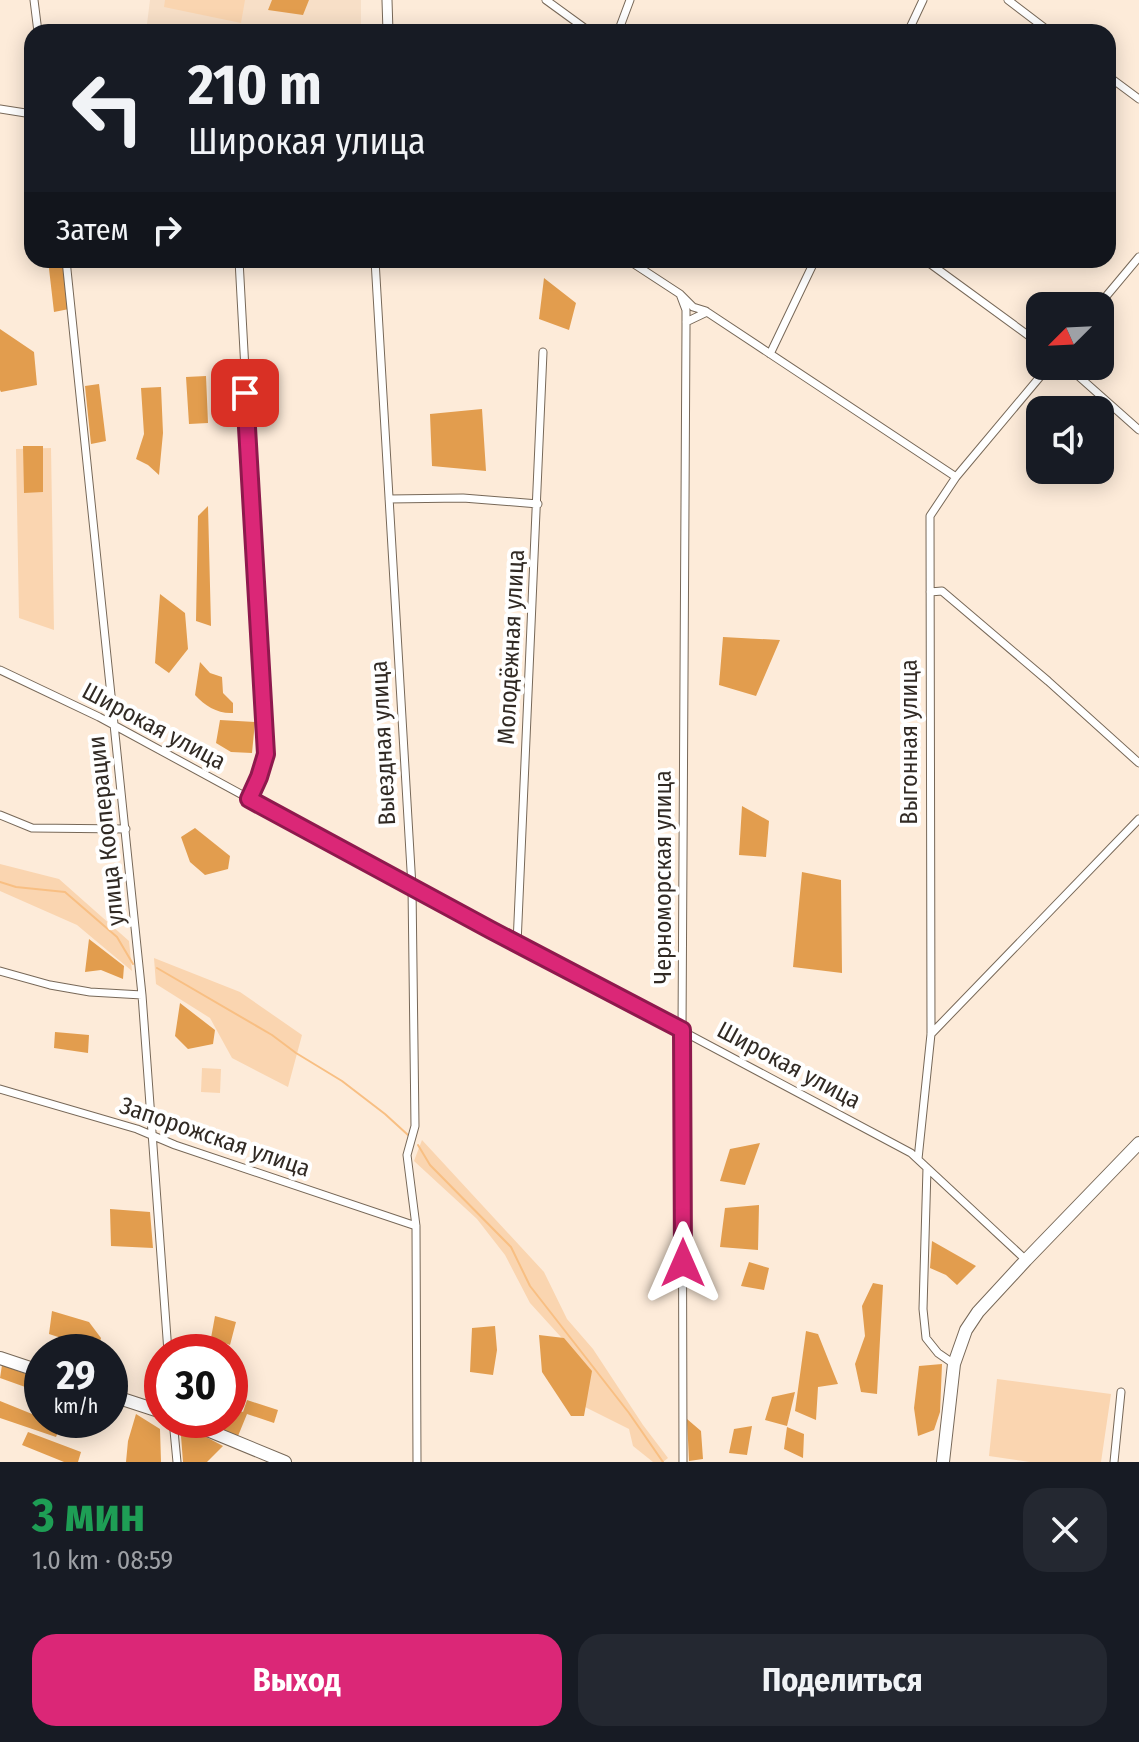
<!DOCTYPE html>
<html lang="ru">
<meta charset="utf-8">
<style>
:root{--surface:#171b24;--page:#242831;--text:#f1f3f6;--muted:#9ea1a6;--accent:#db2777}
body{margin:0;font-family:"Fira Sans Condensed",sans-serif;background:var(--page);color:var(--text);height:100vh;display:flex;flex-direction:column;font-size:30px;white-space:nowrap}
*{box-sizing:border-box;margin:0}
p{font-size:26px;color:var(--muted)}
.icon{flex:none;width:44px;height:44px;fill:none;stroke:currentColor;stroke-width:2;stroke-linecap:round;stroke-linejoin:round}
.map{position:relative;height:1462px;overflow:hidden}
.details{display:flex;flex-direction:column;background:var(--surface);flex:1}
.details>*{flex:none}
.banner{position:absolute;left:24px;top:24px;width:1092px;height:244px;border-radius:24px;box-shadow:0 4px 20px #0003;background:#171b24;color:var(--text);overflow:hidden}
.needle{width:52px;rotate:246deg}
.fabs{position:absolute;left:1026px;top:292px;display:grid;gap:16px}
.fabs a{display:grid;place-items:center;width:88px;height:88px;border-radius:16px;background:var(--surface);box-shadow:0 4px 20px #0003;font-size:40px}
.speed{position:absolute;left:24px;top:1334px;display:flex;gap:16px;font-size:40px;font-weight:700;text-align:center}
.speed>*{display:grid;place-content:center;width:104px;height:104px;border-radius:50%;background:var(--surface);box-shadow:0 4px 20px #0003;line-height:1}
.speed small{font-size:20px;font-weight:400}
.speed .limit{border:12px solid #d22;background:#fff;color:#111}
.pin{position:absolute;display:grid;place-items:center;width:68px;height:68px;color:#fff;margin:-34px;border-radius:16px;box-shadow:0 4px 12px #0006}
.me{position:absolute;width:88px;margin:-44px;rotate:0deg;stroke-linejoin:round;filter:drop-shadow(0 0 6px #0008)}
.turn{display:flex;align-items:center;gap:28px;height:168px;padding:0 32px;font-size:36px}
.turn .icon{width:104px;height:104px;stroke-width:2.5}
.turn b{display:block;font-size:56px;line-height:68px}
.then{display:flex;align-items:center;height:76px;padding:0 32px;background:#0003;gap:16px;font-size:30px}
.round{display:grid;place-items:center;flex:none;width:84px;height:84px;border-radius:24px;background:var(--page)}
.headline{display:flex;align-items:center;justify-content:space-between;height:136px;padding:0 32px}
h1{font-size:48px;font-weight:700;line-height:60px;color:#1e9e55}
.cta{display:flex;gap:16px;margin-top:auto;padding:16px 32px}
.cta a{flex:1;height:92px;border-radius:24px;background:var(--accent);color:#fff;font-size:32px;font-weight:700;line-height:92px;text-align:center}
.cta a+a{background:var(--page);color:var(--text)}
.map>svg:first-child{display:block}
.built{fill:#f7dfc7}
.green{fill:#fad5b0}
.forest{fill:#e29d4e}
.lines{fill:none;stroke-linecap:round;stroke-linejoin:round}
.stream{stroke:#f8bf83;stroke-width:2}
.minor-casing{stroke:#776858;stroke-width:9}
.tertiary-casing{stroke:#776858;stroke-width:11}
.primary-casing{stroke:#776858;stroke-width:14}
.minor{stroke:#fff;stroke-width:7}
.tertiary{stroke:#fff;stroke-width:9}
.primary{stroke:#fff;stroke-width:12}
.route-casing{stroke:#8e194d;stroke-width:20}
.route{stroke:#db2777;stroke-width:14}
.labels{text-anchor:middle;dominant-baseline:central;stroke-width:8;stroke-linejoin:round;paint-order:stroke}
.street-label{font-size:24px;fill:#312a24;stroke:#fff}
</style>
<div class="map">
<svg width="1139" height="1462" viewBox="0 0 1139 1462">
<rect width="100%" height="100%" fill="#fdebd9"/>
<path class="built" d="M150,0H361V32H146Z"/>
<path class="green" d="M165,0H245L241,23L164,7Z
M51,448L54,630L19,618L16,449Z
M0,864L59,879L129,941L132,971L77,925L0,891Z
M154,958L240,992L302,1035L288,1087L232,1058L210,1018L156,984Z
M202,1068L221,1069L220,1093L201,1092Z
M422,1140L544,1272L567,1319L593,1349L643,1425L668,1458L663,1462H653L633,1446L629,1429L585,1407L590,1369L530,1303L505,1255L477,1219L414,1161Z
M997,1379L1111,1394L1101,1462H1030L989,1456Z"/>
<path class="forest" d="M272,0H309L303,15L268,10Z
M48,260H63L69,309L54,312Z
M544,278L576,303L569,330L539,319Z
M0,329L34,352L37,385L1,392L0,390Z
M206,376L208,423L189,424L186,377Z
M99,384L106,441L91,444L85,386Z
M161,387L163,433L159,475L148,465L136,459L144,434L141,388Z
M482,409L486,471L432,466L430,414Z
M23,446H43V492L24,493Z
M208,506L211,626L196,621L198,516Z
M160,594L185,613L188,649L169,673L155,663Z
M723,637L780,640L756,696L719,685Z
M200,662L210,673L222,677L223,693L233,703V713C218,714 205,706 195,695Z
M220,720L255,722L252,753L231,752L216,743Z
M742,806L769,821L766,857L739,855Z
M195,828L230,856L228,869L205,875L190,862L181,837Z
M802,872L841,880L842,973L793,967Z
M89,939L124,966L123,979L101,970L85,972Z
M180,1003L215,1030L213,1044L188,1049L175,1036Z
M55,1032L89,1035L88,1053L54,1048Z
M760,1143L745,1185L720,1181L730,1149Z
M759,1205L758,1250L720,1247L725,1208Z
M110,1209L150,1212L153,1248L111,1246Z
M932,1241L976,1266L957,1285L946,1275L930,1268Z
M749,1262L769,1268L764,1290L741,1286Z
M873,1283L883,1285L877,1394L861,1392L855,1364L865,1336L862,1306Z
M52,1311L89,1322L101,1338L98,1350L49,1334Z
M215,1316L236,1322L230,1345L211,1338Z
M495,1326L497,1350L493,1375L470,1372L472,1328Z
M806,1331L818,1334L838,1384L818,1387L816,1420L795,1411Z
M539,1335L564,1338L592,1371L584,1416H571L542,1372Z
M942,1364L940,1412L934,1430L918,1436L914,1408L919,1366Z
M2,1365L32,1376L28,1388L0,1378Z
M795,1392L787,1426L765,1420L772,1397Z
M247,1400L278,1410L274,1423L247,1414L238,1436L195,1420H230V1407L243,1412Z
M0,1401L42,1418V1420H48L61,1424L56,1437L0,1418Z
M136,1414L160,1429L161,1462H126L128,1441Z
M687,1419L701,1431L703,1459L689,1461Z
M752,1426L747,1455L729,1453L734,1429Z
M787,1427L804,1434L803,1458L784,1449Z
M193,1430L223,1446L207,1462H183L181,1436Z
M28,1432L81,1452L78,1462H64L22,1445Z"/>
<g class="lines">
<path class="stream" d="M0,882L16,887L65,892L117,937L133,964
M157,968L272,1035L296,1053L342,1081L385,1114L408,1135
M418,1145L430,1165L511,1247L530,1286L629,1413L663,1462"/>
<g class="minor-casing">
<path id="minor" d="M34,0L38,32
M546,0L590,32
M1008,0L1050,32
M618,32L630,0
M908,32L923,0
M1108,76L1139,99
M0,109L32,114
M66,260L142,995L168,1352
M239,260L266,754L259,777L249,799
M375,260L412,887L415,1126L407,1155L416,1226L417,1462
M628,260L680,294L693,307L706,311
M925,260L1040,344
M680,294L686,310V326L682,1030L683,1462
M1098,306L1139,257
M686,322L707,312L956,477
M770,354L815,260
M1067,366L1139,430
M389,499L463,498L538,504
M930,592L942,591L1048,681L1139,763
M0,670L99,717L412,887L911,1153L1026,1260
M0,815L32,828L126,829
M517,944L543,352
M0,971L50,985L90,992L142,995
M931,1034L1139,819
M0,1089L137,1129L175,1145L416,1226
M918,1159L931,1034L930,516L956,477L1049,366
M927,1168L923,1309L926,1338L938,1353L954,1364
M173,1420L177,1462
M1114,1462L1121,1392"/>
</g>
<g class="tertiary-casing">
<path id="tertiary" d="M387,0L388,32"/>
</g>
<g class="primary-casing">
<path id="primary" d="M0,1358L42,1372
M110,1395L162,1412
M183,1420L285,1462
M943,1462L954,1364L966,1330L978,1312L1026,1260L1139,1143"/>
</g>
<use href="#minor" class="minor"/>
<use href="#tertiary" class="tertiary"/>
<use href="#primary" class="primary"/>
</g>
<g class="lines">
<g class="route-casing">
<path id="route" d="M245,393L266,754L259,777L249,799L491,930L682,1030L683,1263"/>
</g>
<use href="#route" class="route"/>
</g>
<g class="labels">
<g class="street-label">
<text transform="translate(511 647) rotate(-87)">Молодёжная улица</text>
<text transform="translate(154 726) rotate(28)">Широкая улица</text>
<text transform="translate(909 742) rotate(-90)">Выгонная улица</text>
<text transform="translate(383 743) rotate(-93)">Выездная улица</text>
<text transform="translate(106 831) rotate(-96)">улица Кооперации</text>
<text transform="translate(663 877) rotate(-90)">Черноморская улица</text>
<text transform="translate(789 1065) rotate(28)">Широкая улица</text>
<text transform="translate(215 1137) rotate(19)">Запорожская улица</text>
</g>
</g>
</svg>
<div class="fabs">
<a><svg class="needle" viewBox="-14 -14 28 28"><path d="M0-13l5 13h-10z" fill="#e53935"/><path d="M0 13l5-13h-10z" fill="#9ea1a6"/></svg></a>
<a><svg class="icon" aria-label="sound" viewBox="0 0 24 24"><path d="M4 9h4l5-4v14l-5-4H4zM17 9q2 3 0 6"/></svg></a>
</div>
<div class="speed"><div>29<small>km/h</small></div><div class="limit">30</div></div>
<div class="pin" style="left:245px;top:393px;background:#d93025"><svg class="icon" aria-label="arrive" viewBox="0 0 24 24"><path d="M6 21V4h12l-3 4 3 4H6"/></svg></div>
<svg class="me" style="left:683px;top:1263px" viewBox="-20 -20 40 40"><path d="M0-17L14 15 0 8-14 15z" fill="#db2777" stroke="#fff" stroke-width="4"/></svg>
<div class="banner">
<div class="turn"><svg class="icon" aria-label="left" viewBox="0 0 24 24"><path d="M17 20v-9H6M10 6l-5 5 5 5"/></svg><div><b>210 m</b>Широкая улица</div></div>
<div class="then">Затем<svg class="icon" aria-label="right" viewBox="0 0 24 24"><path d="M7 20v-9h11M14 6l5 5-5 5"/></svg></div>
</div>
</div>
<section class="details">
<div class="headline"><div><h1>3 мин</h1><p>1.0 km · 08:59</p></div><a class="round"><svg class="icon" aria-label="close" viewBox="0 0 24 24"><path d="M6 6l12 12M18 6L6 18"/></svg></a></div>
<div class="cta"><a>Выход</a><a>Поделиться</a></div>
</section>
